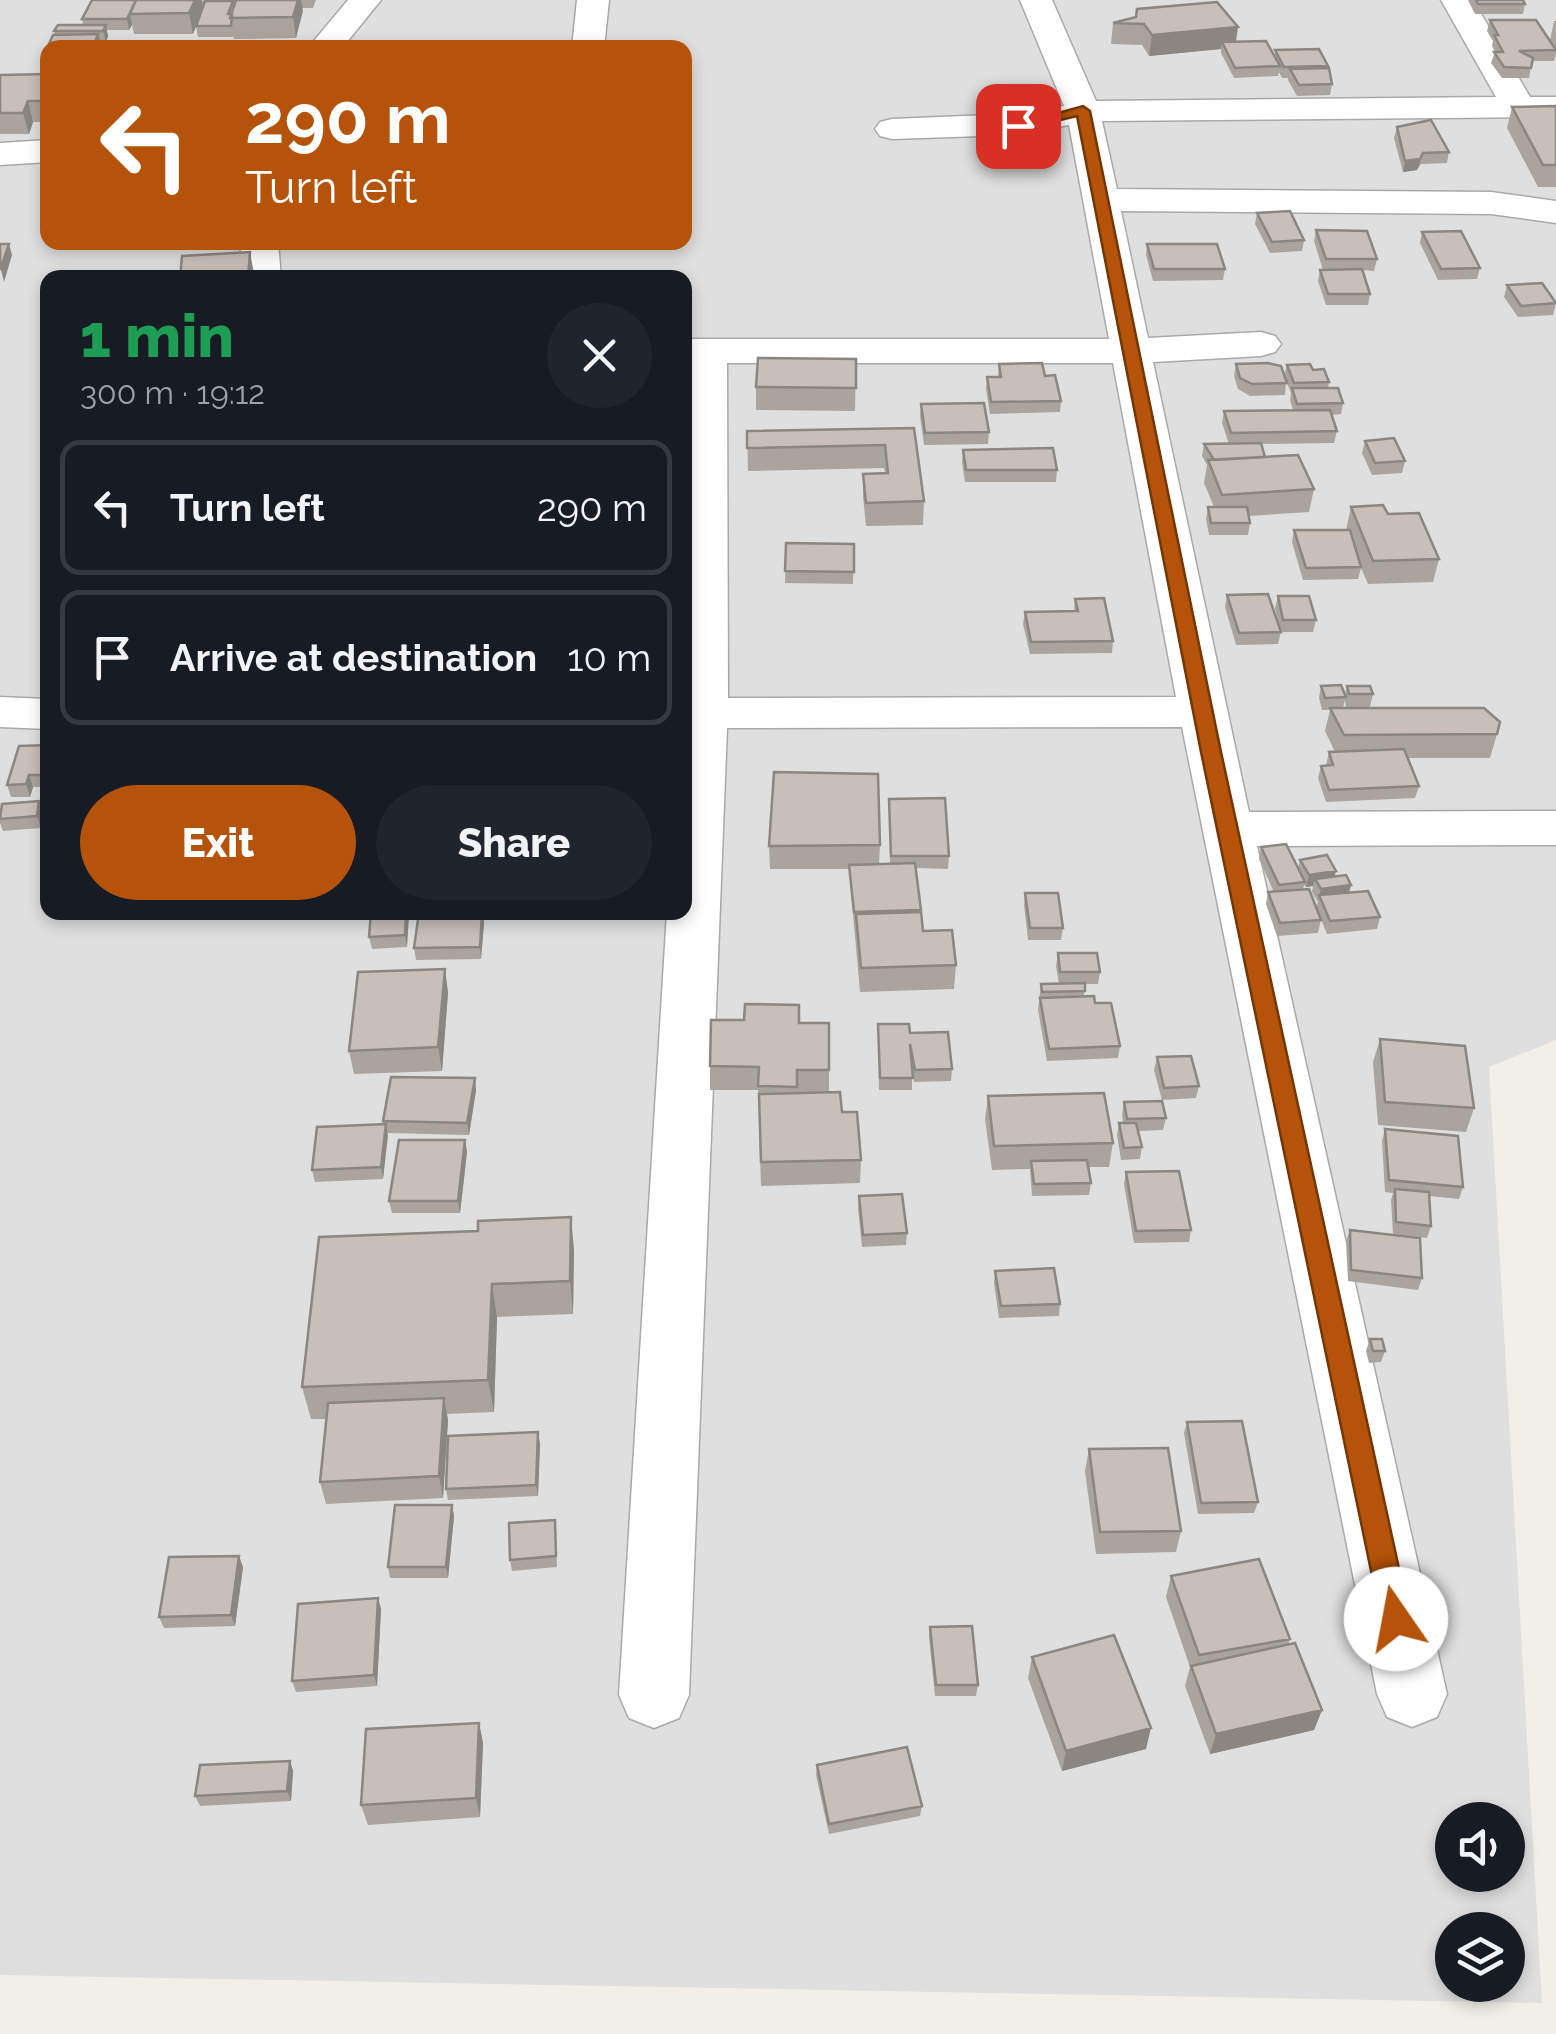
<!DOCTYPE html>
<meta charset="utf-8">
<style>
:root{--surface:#171b24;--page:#20242c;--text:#f1f3f6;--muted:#9ea1a6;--line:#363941;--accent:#b45309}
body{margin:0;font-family:Raleway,sans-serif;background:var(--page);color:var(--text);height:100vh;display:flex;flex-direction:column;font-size:38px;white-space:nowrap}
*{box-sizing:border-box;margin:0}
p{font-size:32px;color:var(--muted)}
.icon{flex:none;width:55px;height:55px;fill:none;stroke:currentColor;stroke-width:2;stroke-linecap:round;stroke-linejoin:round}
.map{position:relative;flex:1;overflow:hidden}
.panel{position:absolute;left:40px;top:270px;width:652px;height:650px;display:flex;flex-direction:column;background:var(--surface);border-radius:20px;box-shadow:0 5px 15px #0003}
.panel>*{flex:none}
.banner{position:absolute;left:40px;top:40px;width:652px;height:210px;border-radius:20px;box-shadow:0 5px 15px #0003;background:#b45309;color:#fff;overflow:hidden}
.fabs{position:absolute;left:1435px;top:1802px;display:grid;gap:20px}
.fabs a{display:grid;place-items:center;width:90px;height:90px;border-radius:50%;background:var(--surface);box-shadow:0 5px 15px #0003;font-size:50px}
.pin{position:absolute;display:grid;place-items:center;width:85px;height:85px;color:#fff;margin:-42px;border-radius:20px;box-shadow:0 5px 15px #0006}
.me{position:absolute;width:110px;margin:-55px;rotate:348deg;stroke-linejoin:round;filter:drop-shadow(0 0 8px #0008)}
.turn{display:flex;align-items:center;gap:35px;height:210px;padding:0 40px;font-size:45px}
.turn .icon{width:130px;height:130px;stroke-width:2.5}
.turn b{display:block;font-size:70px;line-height:85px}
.round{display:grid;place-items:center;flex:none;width:105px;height:105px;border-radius:52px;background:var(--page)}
.summary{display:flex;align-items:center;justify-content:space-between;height:170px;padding:0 40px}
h1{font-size:60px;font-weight:800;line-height:75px;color:#1e9e55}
.primary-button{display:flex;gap:20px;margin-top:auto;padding:20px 40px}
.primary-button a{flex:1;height:115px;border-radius:60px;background:var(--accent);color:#fff;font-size:40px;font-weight:800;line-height:115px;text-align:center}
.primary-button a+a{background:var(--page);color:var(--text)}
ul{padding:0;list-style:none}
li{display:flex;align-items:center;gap:30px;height:135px;margin:0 20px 15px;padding:0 20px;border:5px solid var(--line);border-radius:20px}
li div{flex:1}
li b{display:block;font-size:38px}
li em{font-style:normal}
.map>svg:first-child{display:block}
.residential{fill:#e0dfdf;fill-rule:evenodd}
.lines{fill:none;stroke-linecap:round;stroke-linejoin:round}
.street-casing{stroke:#a9a9a9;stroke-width:3}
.street{fill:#fff;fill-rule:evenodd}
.wall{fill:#aba49e}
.shaded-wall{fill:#8b8681}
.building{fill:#c7bfb8;stroke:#8b8681;stroke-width:2.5}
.route{fill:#b45309;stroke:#753606;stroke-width:2.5}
</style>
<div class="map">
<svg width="1556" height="2034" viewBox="0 0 1556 2034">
<rect width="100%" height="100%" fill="#f2efe9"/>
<path class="residential" d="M0,0H1556V1040L1489,1067L1542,2003L0,1975ZM48,48H685V242H48ZM48,278H685V912H48ZM1452,1820H1508V1875H1452ZM1452,1930H1508V1985H1452Z"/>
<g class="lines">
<g class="street-casing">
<path id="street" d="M348,0H381L342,48H308Z
M577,0H609L604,48H572Z
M1020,0H1052L1096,101L1496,97L1441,0H1473L1530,97H1556V117L1102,121L1117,189L1491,192L1556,201V223L1491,214L1121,211L1148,338L1261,332L1275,336L1281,344L1275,352L1261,356L1153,362L1249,812L1556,811V845L1257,846L1447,1694L1437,1717L1412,1727L1387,1717L1377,1694L1182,727L727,728L689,1695L679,1718L654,1728L629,1718L619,1695L667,912H685V339H1109L1069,125L1012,135L892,139L880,136L875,129L880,122L892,119L1012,114L1064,106ZM727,363H1113L1176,697L728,698Z
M48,140V162L0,165V143Z
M240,242H278L281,278H243Z
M0,697L48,699V729L0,727Z"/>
</g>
<use href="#street" class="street"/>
</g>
<path class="wall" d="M92,0L233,1L234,6L236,0H316L313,8H302L296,38L234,39L233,35V37H198L196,26L193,34H134L132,25L129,30H106L108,36L106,42H100V48H48V63L45,53L53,35H55L54,31L58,25H83L82,19Z
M1468,0H1523L1525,4L1523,14H1475Z
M1136,17L1235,42L1275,55V50L1328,66L1332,84L1330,95L1297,96L1288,80V78H1282L1279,72L1278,76L1234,78L1221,53V49L1149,56L1142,45L1111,44L1113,23Z
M1490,20L1550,40L1554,21H1556V55L1554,61H1532L1529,78H1502L1491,63L1495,52L1492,46L1493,41L1487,31Z
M48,74L47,122H33L29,134H0V75Z
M1556,106V187H1538L1507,128L1512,107Z
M1397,127L1449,152L1447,163L1421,164L1417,170L1403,172L1394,138Z
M1257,213L1304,240L1302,251L1270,253L1255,224Z
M1316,230L1377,259L1374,271L1362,270L1370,294L1368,305H1326L1318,281L1320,270H1323L1314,241Z
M1422,232L1480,268L1477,279L1438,280L1420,243Z
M1147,244L1225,269L1223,280L1153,281L1146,255Z
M1507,285L1556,303L1553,315L1518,317L1504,297Z
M856,359L855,411L756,410V387Z
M999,364L1045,376L1061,401L1060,412L990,414L986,389L987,377H998Z
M1236,364L1284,376L1287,365L1313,370L1329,382L1328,388L1343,403L1341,414L1331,415L1337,431L1334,443L1261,444L1265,457L1314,489L1309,512L1249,516L1250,523L1248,535H1209L1206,519L1208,507H1214L1204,483L1207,465L1202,456L1204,444H1229L1222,423L1224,411L1293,410L1290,400L1291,393L1286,381L1285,395L1250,396L1238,389L1234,376Z
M921,404L989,432L988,444L924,445L920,416Z
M914,428L924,501L923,525L866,526L863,497V474L885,473L884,468L748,471L747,431Z
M1365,441L1405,461L1402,473L1372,475L1362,453Z
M963,450L1057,470L1056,482H965L962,462Z
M1351,507L1388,514L1439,559L1433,582L1368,584L1361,568L1358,579L1303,580L1292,542L1294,530H1346Z
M786,543L854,544L853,584L785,583Z
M1227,595L1280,630L1275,608L1278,596L1316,620L1313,632H1281L1278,644L1236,645L1225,607Z
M1075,599L1113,641L1112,653L1030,654L1023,624L1025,612L1074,611Z
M1321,686L1345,695L1347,686L1373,694L1370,707H1346L1345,700L1343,708L1497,734L1490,758H1408L1419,786L1415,798L1326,802L1318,778L1321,766L1326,765L1329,752H1335L1325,731L1330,710H1322L1319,698Z
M48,745V787H33L30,797H11L7,785Z
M889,799L949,856L948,869L916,868L923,931L956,965L954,989L860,992L849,869H770L769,846L880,845L879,864H890Z
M39,801L43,813L41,828L3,831L0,823V813Z
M1261,847L1298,869L1300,860L1351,885L1349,893L1380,917L1377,929L1327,934L1316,907L1318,902L1312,892L1313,886L1306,887L1304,885L1303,890L1321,920L1318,933L1277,936L1266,904L1268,892H1274L1259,859Z
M1025,893L1063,928L1061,940H1028L1024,905Z
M371,912H409L407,947L372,949L369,937Z
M483,912L484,923L481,959L416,960L414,948Z
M1058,953L1100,972L1098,984H1085L1084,996L1095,1003L1120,1046L1118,1058L1047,1061L1038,1010L1041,984H1059L1056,966Z
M445,969L448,993L442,1071L354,1074L349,1051Z
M799,1023H829V1092L842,1112L861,1160L860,1183L761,1186L758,1090H710V1066Z
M878,1024L910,1033L952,1069L951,1081L914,1082L912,1070V1090H879Z
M1380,1039L1474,1108L1466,1132L1378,1125L1373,1062Z
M1157,1057L1199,1086L1196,1098L1162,1100L1154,1070Z
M475,1078L476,1090L469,1135L387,1133L383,1179L315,1182L312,1170L383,1124V1121Z
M988,1096L1113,1143L1109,1167H1089L1091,1183L1089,1195L1032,1196L1030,1169L992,1170L985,1119Z
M1124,1102L1166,1118L1163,1130L1138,1131L1142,1147L1140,1159L1121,1160L1117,1135L1119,1123H1123L1122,1114Z
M1385,1129L1463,1187L1459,1199L1429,1196L1431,1226L1427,1238L1393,1234L1391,1200L1393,1193L1385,1192L1382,1141Z
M465,1140L467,1152L460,1213H392L389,1201Z
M1126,1172L1191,1230L1189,1242L1134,1243L1124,1184Z
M859,1196L907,1233L906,1245L862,1247L858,1208Z
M1350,1230L1422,1278L1418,1290L1348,1281L1346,1241Z
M319,1237L574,1250L573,1314L497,1317L494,1412L447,1414L448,1420L443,1498L326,1504L320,1482L326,1419H311L302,1387Z
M995,1271L1060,1304L1059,1316L999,1318L994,1283Z
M1370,1339L1385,1351L1381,1362L1369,1363L1366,1351Z
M1187,1422L1258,1502L1254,1513L1198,1514L1184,1433Z
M538,1432L540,1444L538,1496L448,1500L446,1489Z
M1089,1449L1181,1531L1176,1552L1096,1554L1085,1471Z
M452,1505L454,1516L448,1578H390L388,1567Z
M555,1520L557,1567L512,1571L510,1560Z
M243,1567L235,1626L164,1628L159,1617Z
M1171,1576L1290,1639L1288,1645L1322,1710L1314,1730L1210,1754L1185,1686L1190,1667L1166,1597Z
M378,1598L381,1609L377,1686L296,1692L292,1681Z
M930,1627L978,1685L976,1696H935L929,1637Z
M1032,1657L1146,1749L1062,1771L1028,1678Z
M479,1723L483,1743L480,1817L368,1825L361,1805Z
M290,1761L293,1771L291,1801L200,1806L195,1796Z
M817,1765L922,1806L920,1816L829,1834L816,1775Z"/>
<path class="shaded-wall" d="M195,0H202L203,9L193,34L189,13Z
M298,0H301L303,11L296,38L293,17Z
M130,14L132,25L129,30L127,19Z
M106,25L108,36L106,42L103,31Z
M1238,27L1235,48L1222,42L1221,49L1149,56L1152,35Z
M98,34L101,45L100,48H93Z
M48,87L47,122L42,101Z
M28,101L33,122L29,134L23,113Z
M1423,153L1417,170L1403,172L1405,161Z
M9,244L12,255L4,282L1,270Z
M250,252L254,274V278H248Z
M29,775L33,787L30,797L26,784Z
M39,801L43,813L41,828L37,816Z
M1336,871L1333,883L1315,879L1313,886L1306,887L1309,875Z
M1351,885L1347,897L1319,895L1318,902L1321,889Z
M406,912H409L407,947L405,935Z
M483,912L484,923L481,959L480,947Z
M445,969L448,993L442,1071L438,1047Z
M475,1078L476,1090L469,1135L467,1123Z
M386,1124L388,1136L383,1179L381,1167Z
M465,1140L467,1152L460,1213L458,1201Z
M571,1217L574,1250L573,1314L570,1281Z
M492,1284L497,1317L494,1412L488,1380Z
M444,1398L448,1420L443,1498L439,1476Z
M538,1432L540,1444L538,1496L536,1485Z
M452,1505L454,1516L448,1578L446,1567Z
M239,1556L243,1567L235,1626L231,1615Z
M378,1598L381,1609L377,1686L374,1675Z
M1322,1710L1314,1730L1210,1754L1216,1734Z
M479,1723L483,1743L480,1817L476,1798Z
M1151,1728L1146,1749L1062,1771L1066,1751Z
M290,1761L293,1771L291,1801L287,1791Z"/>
<path class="building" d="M92,0H136L127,19H82Z
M136,0H195L189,13L130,14Z
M236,0H298L293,17L230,18Z
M1476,0H1523L1525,4H1478Z
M205,1H233L228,14H232L231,26H196Z
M1217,2L1238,27L1152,35L1144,24L1113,23L1136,17L1137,9Z
M1490,20H1536L1556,50L1519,51L1533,58L1531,68L1504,67L1494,52H1503L1494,35H1498Z
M58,25H106L103,31H54Z
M98,34L93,48H48V53H45L53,35Z
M1266,41L1280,66L1235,68L1222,42Z
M1319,49L1328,66L1284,67L1275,50Z
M1329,68L1332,84L1299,85L1290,69Z
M48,74V87L42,101H28L23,113H0V75Z
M1556,106V165H1543L1512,107Z
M1431,120L1449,152L1423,153L1420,159L1405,161L1397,127Z
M1290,211L1304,240L1272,242L1257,213Z
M1316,230L1367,231L1377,259H1326Z
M1461,231L1480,268L1441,269L1422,232Z
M0,244H9L0,270Z
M1147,244H1217L1225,269H1154Z
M250,252L248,278H180L182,256Z
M1362,269L1370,294H1328L1320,270Z
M1542,283L1556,303L1521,306L1507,285Z
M758,358L856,359V388L756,387Z
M1042,363L1045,376L1055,375L1061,401L991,402L987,377H1001L999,364Z
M1268,363L1281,366L1287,383L1252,384L1240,378L1236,364Z
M1310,364L1313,370L1324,369L1329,382L1294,383L1287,365Z
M1292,388H1338L1343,403L1297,404Z
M984,403L989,432L925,433L921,404Z
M1330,410L1337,431L1231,433L1224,411Z
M914,428L924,501L866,503L863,474L888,473L885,445L747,448V431Z
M1394,438L1405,461L1375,463L1365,441Z
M1261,443L1265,457L1214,460L1204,444Z
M1053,448L1057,470H966L963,450Z
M1298,455L1314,489L1222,495L1208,460Z
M1383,505L1388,514L1419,513L1439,559L1373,561L1351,507Z
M1208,507H1247L1250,523H1211Z
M1294,530H1350L1361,567L1306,568Z
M786,543L854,544V572L785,571Z
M1268,594L1281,632L1239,633L1227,595Z
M1278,596H1309L1316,620H1283Z
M1104,598L1113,641L1031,642L1025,612L1078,611L1075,599Z
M1341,685L1346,697L1325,698L1321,686Z
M1347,686H1370L1373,694H1349Z
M1330,708H1484L1500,722L1497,734L1344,735Z
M48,745V775H29L26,784L7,785L19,746Z
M1404,749L1419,786L1329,790L1321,766L1333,765L1329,752Z
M774,772L878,774L880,845L769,846Z
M945,798L949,856H891L889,799Z
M39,801L37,816L0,819L2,804Z
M1286,844L1305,882L1279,885L1261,847Z
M1327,855L1336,871L1309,875L1300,860Z
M915,863L921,910L854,912L849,865Z
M1346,875L1351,885L1321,889L1315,879Z
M1309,889L1321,920L1280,923L1268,892Z
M1368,891L1380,917L1330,921L1319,895Z
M1025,893H1058L1063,928H1030Z
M371,912H406L405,935L369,937Z
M419,912H482L480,947L414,948Z
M921,912L923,931L952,930L956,965L861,968L856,914Z
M1058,953H1097L1100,972H1060Z
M445,969L438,1047L349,1051L358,972Z
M1085,983V991L1042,992L1041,984Z
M1094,996L1095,1003H1111L1120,1046L1049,1049L1040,998Z
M745,1004L799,1005V1023H829V1070H797V1087L758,1086L759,1067L710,1066L711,1020H744Z
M878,1024H909L910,1033L948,1032L952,1069L915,1070L910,1044L913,1078H880Z
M1380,1039L1465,1046L1474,1108L1385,1102Z
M1191,1056L1199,1086L1164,1088L1157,1057Z
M391,1077L475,1078L467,1123L383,1121Z
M840,1092L842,1112H857L861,1160L761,1162L759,1094Z
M1104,1093L1113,1143L994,1146L988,1096Z
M1162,1101L1166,1118L1127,1119L1124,1102Z
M1119,1123H1136L1142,1147L1124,1148Z
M386,1124L381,1167L312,1170L317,1127Z
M1385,1129L1458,1136L1463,1187L1389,1180Z
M399,1140H465L458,1201H389Z
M1087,1160L1091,1183L1034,1184L1031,1161Z
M1179,1171L1191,1230L1136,1231L1126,1172Z
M1395,1189L1429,1192L1431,1226L1396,1222Z
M902,1194L907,1233L863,1235L859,1196Z
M571,1217L570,1281L492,1284L488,1380L302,1387L319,1237L478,1231V1221Z
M1350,1230L1420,1238L1422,1278L1351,1270Z
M1054,1268L1060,1304L1001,1306L995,1271Z
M1370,1339H1382L1385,1351H1373Z
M444,1398L439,1476L320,1482L328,1403Z
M1242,1421L1258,1502L1201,1503L1187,1422Z
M538,1432L536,1485L446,1489L448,1436Z
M1168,1448L1181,1531L1100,1532L1089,1449Z
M395,1505H452L446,1567H388Z
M555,1520L556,1556L510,1560L509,1523Z
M239,1556L231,1615L159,1617L169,1557Z
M1259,1559L1290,1639L1199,1655L1171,1576Z
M378,1598L374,1675L292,1681L298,1604Z
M972,1626L978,1685H936L930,1627Z
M1114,1635L1151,1728L1066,1751L1032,1657Z
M1295,1643L1322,1710L1216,1734L1191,1666Z
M479,1723L476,1798L361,1805L366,1729Z
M907,1747L922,1806L829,1824L817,1765Z
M290,1761L287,1791L195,1796L200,1765Z"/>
<path class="route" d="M1083,106L1090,111L1221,752L1410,1619L1406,1628L1396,1632L1385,1628L1381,1619L1201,752L1077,116L1018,130L1011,126Z"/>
</svg>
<div class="fabs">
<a><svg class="icon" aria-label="sound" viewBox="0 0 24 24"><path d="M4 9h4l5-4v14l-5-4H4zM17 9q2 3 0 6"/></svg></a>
<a><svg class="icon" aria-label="layers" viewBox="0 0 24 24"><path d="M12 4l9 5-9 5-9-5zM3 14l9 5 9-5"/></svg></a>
</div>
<div class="pin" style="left:1018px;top:126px;background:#d93025"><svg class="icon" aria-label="arrive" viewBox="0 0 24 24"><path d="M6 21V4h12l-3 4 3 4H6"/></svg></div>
<svg class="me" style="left:1396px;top:1619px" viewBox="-20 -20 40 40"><circle r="19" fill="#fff"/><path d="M0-13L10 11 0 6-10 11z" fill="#b45309"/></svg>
<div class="banner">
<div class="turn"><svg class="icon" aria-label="left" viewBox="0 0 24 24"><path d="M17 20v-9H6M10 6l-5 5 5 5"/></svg><div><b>290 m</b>Turn left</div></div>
</div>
<section class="panel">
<div class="summary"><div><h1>1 min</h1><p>300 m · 19:12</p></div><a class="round"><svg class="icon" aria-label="close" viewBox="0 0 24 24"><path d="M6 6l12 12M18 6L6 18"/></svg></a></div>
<ul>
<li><svg class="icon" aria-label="left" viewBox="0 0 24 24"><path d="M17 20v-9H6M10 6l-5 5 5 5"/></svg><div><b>Turn left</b></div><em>290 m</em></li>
<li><svg class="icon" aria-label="arrive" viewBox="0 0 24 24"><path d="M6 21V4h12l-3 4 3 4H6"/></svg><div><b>Arrive at destination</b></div><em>10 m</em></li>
</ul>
<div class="primary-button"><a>Exit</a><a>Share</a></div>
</section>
</div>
